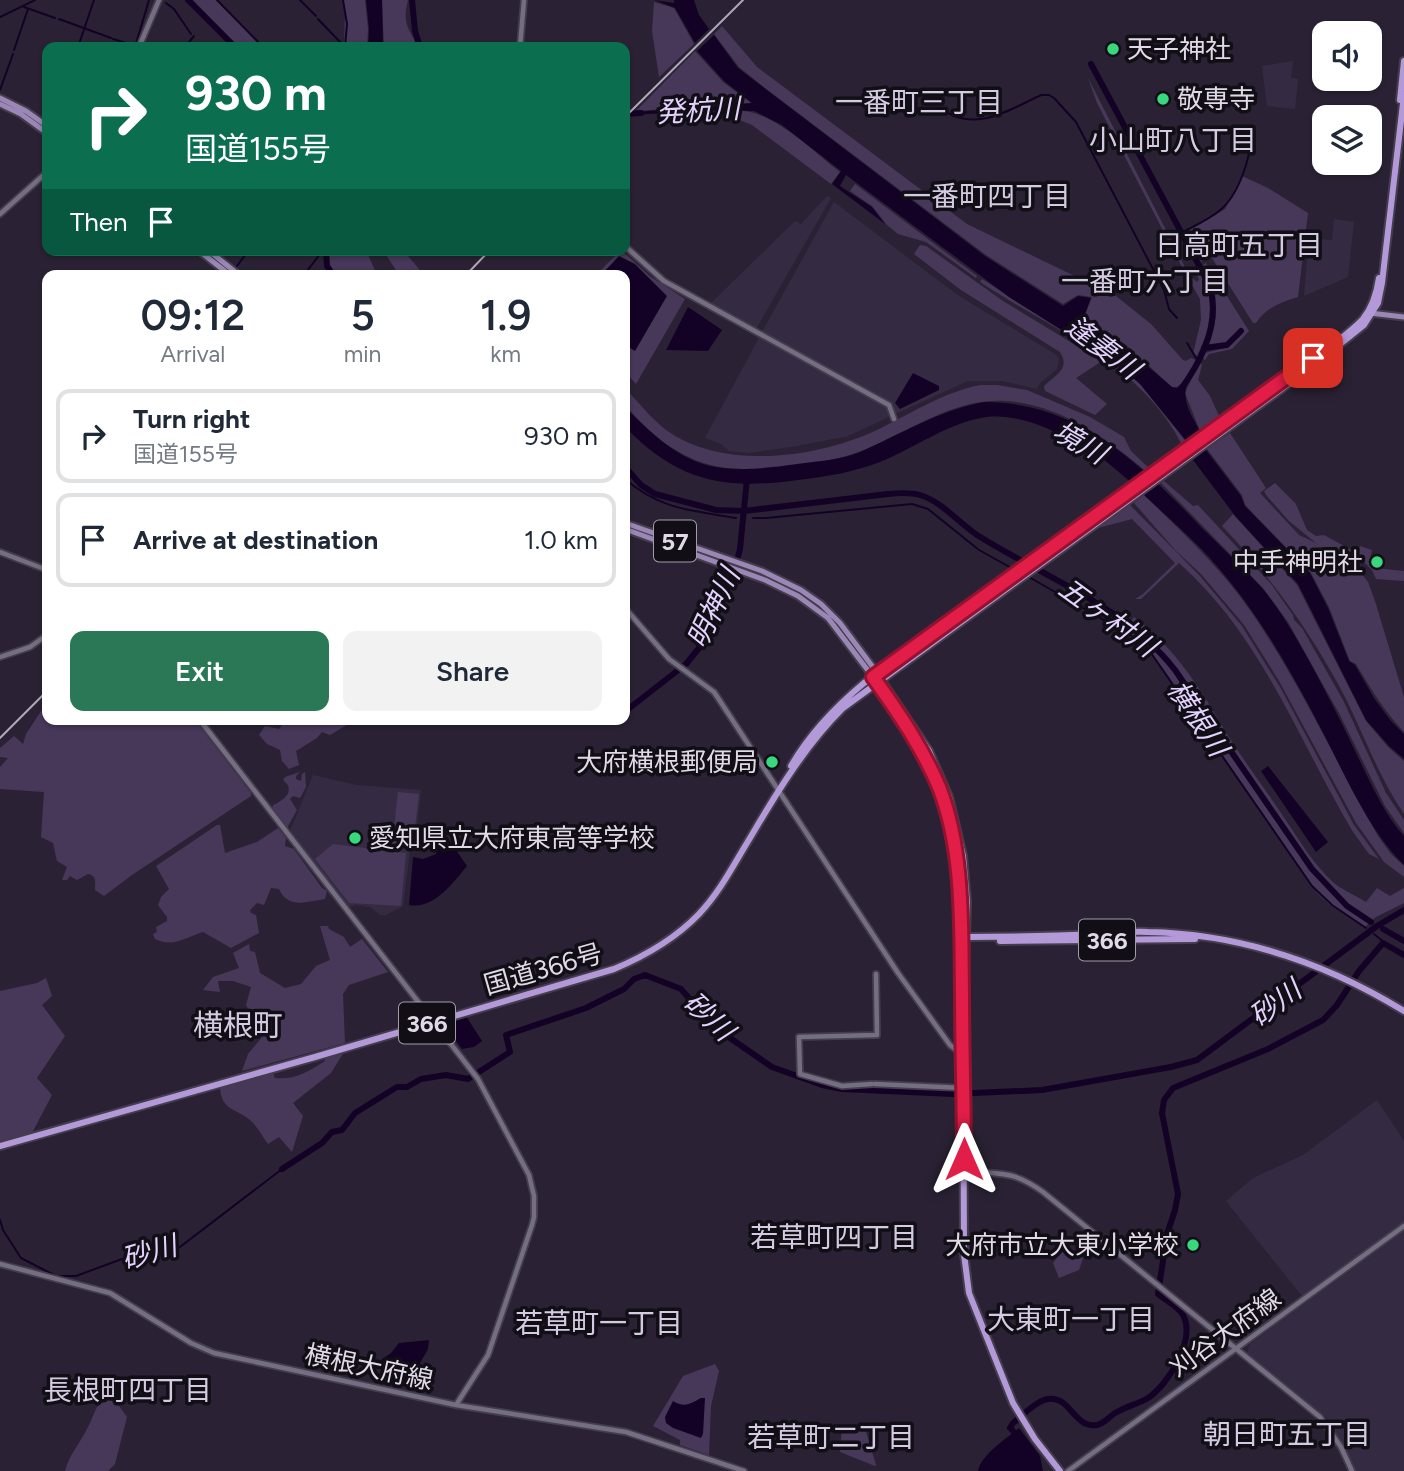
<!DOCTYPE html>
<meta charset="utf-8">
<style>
:root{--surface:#fff;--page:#f2f2f3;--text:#1f2937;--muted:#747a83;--line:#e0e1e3;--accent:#2b7857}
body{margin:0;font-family:Figtree,"Noto Sans JP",sans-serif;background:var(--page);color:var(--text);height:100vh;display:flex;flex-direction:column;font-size:26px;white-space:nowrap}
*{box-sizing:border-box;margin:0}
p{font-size:23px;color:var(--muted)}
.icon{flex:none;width:38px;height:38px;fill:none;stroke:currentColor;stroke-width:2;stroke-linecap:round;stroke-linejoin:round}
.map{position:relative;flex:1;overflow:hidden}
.panel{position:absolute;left:42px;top:270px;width:588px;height:455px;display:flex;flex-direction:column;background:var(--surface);border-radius:14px;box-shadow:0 2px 5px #0004}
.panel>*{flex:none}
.banner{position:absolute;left:42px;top:42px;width:588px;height:214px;border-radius:14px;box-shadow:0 2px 5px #0004;background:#0b6e4f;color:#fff;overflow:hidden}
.fabs{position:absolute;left:1312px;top:21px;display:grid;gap:14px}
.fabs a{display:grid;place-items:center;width:70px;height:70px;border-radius:14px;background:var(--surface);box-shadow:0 2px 5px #0004;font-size:35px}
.pin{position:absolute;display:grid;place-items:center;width:60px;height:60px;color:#fff;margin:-30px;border-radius:14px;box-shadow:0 4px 10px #0006}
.me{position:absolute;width:77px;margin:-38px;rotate:0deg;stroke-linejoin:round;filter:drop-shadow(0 0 5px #0008)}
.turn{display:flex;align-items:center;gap:24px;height:147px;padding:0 28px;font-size:32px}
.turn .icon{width:91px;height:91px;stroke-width:2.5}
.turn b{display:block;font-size:49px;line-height:60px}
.then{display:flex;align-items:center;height:66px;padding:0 28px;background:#0003;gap:14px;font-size:26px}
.eta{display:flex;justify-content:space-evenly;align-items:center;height:119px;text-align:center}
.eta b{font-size:42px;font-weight:600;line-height:49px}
.primary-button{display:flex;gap:14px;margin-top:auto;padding:14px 28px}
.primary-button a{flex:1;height:80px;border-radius:14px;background:var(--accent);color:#fff;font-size:28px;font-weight:600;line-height:80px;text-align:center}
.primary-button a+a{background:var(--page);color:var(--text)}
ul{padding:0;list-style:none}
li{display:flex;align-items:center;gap:21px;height:94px;margin:0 14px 10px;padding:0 14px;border:4px solid var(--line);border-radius:14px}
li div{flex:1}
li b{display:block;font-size:26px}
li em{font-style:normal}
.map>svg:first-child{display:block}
.built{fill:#342b42}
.green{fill:#47385a}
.water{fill:#140226}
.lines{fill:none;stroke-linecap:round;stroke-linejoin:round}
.stream{stroke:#140226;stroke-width:2}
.river{stroke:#140226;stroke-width:6}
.secondary-casing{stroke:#443d4c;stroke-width:8}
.primary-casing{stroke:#443d4c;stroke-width:9}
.highway-casing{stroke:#443d4c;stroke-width:10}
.secondary{stroke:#756d82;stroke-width:4.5}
.primary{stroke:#9b87b6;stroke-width:5}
.highway{stroke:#b499d9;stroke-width:6}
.rail{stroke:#afa9b6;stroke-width:2}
.route-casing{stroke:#92132f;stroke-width:18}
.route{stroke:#e11d48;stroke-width:12}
.poi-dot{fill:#39d87f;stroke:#110e16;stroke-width:2.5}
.labels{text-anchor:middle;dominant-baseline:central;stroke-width:7;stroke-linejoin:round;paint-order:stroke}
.shield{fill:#110e16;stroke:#a19da8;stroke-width:2}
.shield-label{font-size:24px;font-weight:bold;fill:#dfdae6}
.poi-label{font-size:26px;fill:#dfdae6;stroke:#110e16;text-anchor:start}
.street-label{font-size:26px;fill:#dfdae6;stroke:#110e16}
.neighbourhood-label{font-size:28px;fill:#d4cbe2;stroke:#110e16}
.water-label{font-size:28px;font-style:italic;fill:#e4d2fe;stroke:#110e16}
.quarter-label{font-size:30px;fill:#d4cbe2;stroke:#110e16}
</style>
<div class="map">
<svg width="1404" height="1471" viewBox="0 0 1404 1471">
<rect width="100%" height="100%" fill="#2a2234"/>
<path class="built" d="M1293,61L1291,78L1298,79L1295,109L1267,106L1262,66Z
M827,196L831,198L756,329L710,304L795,221L801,224Z
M834,202L959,296L1055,354L1059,359L1057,369L1040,383L1037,389L1003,381H968L895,414L891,402L762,332Z
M1334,219L1354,222L1348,277L1304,296L1309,238L1332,240Z
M760,336L887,405L889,417L848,436L797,446L749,453L729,451L721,444L705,438Z
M313,775L357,785L421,790L415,845L410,850L403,906L386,915H380L370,907L357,905L348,907L290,831Z
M1377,1100L1404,1141V1222L1302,1296L1226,1201L1253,1178L1303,1155Z
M1404,1231V1471H1355L1327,1418L1247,1353L1250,1344Z"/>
<path class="green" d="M193,0H216L262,47H239Z
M343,0H365L368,29L367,47H344L345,14Z
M382,0H408C402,24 408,27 418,47H384Z
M654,2L674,8L694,44L659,77L652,31Z
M722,26L757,67L967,224L1116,296L1151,324L1183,360L1186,361L1191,358L1196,360L1186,380L1177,387H1172L1126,345L1084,318L1092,297L1078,295L1063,304L986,255L765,88L739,67L714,34Z
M695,51L723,82L751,103L636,111Z
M1088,78L1189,275L1197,282L1199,279L1194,271L1198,268C1216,303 1214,321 1197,356L1193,354L1201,320L1200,299L1185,273L1097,103Z
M744,111C777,115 813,151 840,172L831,184L752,125L727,115L707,112Z
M1242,176L1268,188L1308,213L1298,297C1281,302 1265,308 1256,323H1253L1212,258L1207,257L1201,262L1188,238L1190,230L1225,209Z
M855,184L977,276L976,278L926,242L898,234L887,225L872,206L850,191Z
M920,245L926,246L1003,301L1102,361L1076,378L1107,404L1095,415L1045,391L1044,386C1055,375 1071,369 1060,352L961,290L914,254Z
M327,250H366L377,275H335L329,265Z
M383,250H403L424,275H399Z
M621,250L651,277L685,299L636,384L625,372V275H596Z
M1206,263L1217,287L1220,285L1249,331L1232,349L1209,354L1205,360L1202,358L1205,353L1228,347L1244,331L1241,329L1227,344L1207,347C1221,317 1218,293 1203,265Z
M982,279L1123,370L1140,384L1188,444L1183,447C1144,365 1051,329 980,282Z
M1199,362L1202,365L1198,380L1210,396L1220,418L1200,431L1185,393Z
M980,385H997L1027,390L1090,417L1124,437L1131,451L1151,470L1147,472C1108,439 1061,405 1007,401C962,398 926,421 887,439C878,444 868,449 858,452C826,465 744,475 711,465C697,462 684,455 672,448C654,438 639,420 625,405V388C638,402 651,418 666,430C723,471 817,458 877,430C910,414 944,392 980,385Z
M1230,433L1266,488L1260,493L1299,535L1316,543L1289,521L1266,495L1264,491L1275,483L1296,504L1307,530L1316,536L1324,535L1355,552V556L1345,559L1355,565L1368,582L1375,601L1404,697V732C1384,711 1371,689 1356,664L1350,661L1329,607L1311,573L1245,505L1242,495L1207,449Z
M1164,481L1193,506L1198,505L1271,584L1293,615L1294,620L1302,628L1343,700L1386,793L1404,820V833L1385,806L1340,715L1288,622L1263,588L1161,483Z
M1144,495C1182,532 1222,569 1252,613C1300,683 1336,762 1378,836L1391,854L1404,866V877L1384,862L1356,823L1279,681L1244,625L1201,574L1176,551L1134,503Z
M1130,505L1200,576L1242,626L1280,687L1354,825L1379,859L1369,854L1353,832C1297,738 1263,638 1179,563L1141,599H1135L1143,594L1175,563L1132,519L1098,528Z
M1233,514L1297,585L1366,721L1388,747L1404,761V814C1380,779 1365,738 1346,699C1313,635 1272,578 1222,526Z
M1360,546L1372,550L1369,564L1375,568L1404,571V581L1376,579L1372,570L1357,555Z
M1134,617C1177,650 1200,688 1227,734C1245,763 1266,790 1285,819C1299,840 1314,865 1334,883C1339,888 1357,896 1366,902L1377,888L1390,896L1404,888V903L1376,917L1365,927L1330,905L1317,893L1161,666L1149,651L1123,633Z
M47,702V719H194L251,793V796L132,875L104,896L95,890C95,882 97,876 88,874L77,880L70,876L67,880H62L67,867L57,861L53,843L41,837L44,792L0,789V767L8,758L0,757V748L14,736L23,744L26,734Z
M281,719H357L330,735L322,732L317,738L296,751L299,765L289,769L282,761L280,750L267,744L259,735L265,726L279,729L285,721Z
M300,772L296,776V779L301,781L302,774L305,772L306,787L300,798L293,796L290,799L297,810L287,828L272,809L273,805C285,800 296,790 283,780L285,777Z
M398,792L419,794L413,844L407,843L406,847L392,845Z
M217,825H220L225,853L257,842L278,828L286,838L285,846L294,849L322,888L327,891L325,899C306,902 288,909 279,889L271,888L264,905L257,903L250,910L251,913L256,915L259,933L231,948L203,932C186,937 174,948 155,939L153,934L157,932L156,927L167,921V917L158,905L161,897L169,889L156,866Z
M333,844L406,853L401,906L349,903L315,859Z
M320,926H328L329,929L344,937L350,947L362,939L388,972L349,985L343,994L345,1043L242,1071L248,1054L268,1030L267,1021L253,1017L246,1005L251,987L233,981H218L220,992L203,990L213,977L239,968L233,953L249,944L250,951L255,952L260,973L285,988L301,984L316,966L330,960Z
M46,978L52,996L42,1005L65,1036L37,1078L52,1095L32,1133L0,1141V991L37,983Z
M342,1051L344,1052L331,1073L293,1103L303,1116L292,1152L279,1137L268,1144C262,1136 257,1126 250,1120C236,1108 221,1111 220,1087L272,1071L275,1078C295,1080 308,1072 325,1061L324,1056Z
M1067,1245L1083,1258L1079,1270L1059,1278L1053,1263Z
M715,1364L719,1371L711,1406L709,1455L680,1445V1440L653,1426L683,1376Z
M104,1398L117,1403L127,1417L115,1464L108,1471H65C69,1455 80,1443 87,1429C93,1418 95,1407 104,1398Z
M864,1425L876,1465L875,1466L840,1452L842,1426Z"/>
<path class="water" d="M366,0H382L383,47H368L369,29Z
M654,0L674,3V0H694L699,15L709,29L695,43L675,8Z
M714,35L738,68L985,256L1063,306L1078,296L1091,298L1083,319L1125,347L1172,387L1177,388L1185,381L1187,384C1181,402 1193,417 1201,433L1188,443L1140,384L1124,369L1009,297L846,175L840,186L872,207L885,224L832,184L841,171L782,125L754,111L724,110L631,115L635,112L752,103L724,81L697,51Z
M619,256L635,264L667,296L635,351L625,345V275H601Z
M688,307L722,330L708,351L666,350Z
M913,373L939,386V390L900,409L895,403Z
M984,402C1078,402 1141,464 1202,528C1222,548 1243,567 1262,588C1282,612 1298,641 1313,668C1328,696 1343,725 1356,753C1370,781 1383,813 1404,836V865C1366,827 1344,772 1319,725C1290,669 1258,613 1216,565C1198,544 1176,525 1156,506C1130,482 1105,456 1073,441C1046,427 1018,414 987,417C949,422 915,448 880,462C854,472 826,477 798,480C723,490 679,482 625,427V407C687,470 711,476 797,464C818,461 841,460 860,452C901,434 940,410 984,402Z
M1206,450L1241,496L1245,506L1310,573L1328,608L1349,661L1355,665L1374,698L1391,721L1404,734V759L1389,746L1366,720L1298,584L1236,517L1193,460Z
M1268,766L1328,842L1316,852L1261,771Z
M447,837L467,866C453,883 433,910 409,905L413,857L423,859L436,854L440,841Z
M466,1016L482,1041L474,1047L462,1049L446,1028L448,1021Z
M429,1340L428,1349L411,1379L380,1368L382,1359L391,1353L399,1343Z
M701,1398H705L703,1434L701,1438L673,1428L666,1423L665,1417L673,1401C684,1408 690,1404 701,1398Z
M1019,1428L1040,1456L1043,1471H978C981,1455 1006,1439 1019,1428Z"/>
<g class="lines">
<path class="stream" d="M217,0L263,47
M300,0L316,16
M343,0L347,24L345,47
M166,3L174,9L191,34
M24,7L55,18
M0,17L35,0
M59,19L111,38
M318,19L342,44
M113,39L136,46
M78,47L94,0
M135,47L149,0
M185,47L194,36
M14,50L28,9
M0,90L13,54
M940,108C974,134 1009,110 1041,95H1049L1054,98L1076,122L1164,290L1169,309L1177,318
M1181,233C1194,226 1208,220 1219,211C1240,195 1250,156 1253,132
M323,254H326
M237,266L249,250
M304,275L320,254
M1187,343L1198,361
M625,479C661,510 691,510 736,518
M753,518H766L912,504L928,509L979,550L1015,570
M1029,577L1135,638L1151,653L1312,886L1332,905L1366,928
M1374,934L1385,943
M0,1220L3,1230L21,1258L56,1276H76L122,1259L176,1250L282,1169"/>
<path class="river" d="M188,0L235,47
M412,0L415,31L420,47
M1091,64L1210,286C1220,323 1203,359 1181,389
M625,114L641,113
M326,250L327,266L333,275
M1204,348L1227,345L1241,331
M625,467L641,485L655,494L716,510L744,511L888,494C898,493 910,492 920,495C941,501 959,523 977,535C1044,577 1125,606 1175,670L1312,869L1347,906L1371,922
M627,710L686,664L699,648L703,629L726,592L735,568L740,549L747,479
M1383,929L1404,941
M282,1169L322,1143L332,1132L342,1130L355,1113L397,1087H407L421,1079L446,1075L468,1079L510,1052L506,1035L586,1008L624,989L634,979L645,975L681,989L714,1027L772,1067L822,1085L842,1089L953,1094L1042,1090L1171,1067L1197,1060L1377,926L1404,910
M1014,1432L1010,1428L1013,1423C1023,1415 1036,1401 1048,1399C1070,1395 1074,1429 1097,1425C1106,1423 1111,1414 1119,1411C1128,1406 1140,1403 1148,1398C1169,1384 1196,1339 1183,1315C1178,1306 1165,1300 1158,1294L1167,1234L1175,1210L1178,1194L1162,1113L1164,1100L1173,1088L1268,1049L1323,1020L1337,1005L1359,971L1383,943L1404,955"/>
<g class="secondary-casing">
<path id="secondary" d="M139,47L159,0
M520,47L524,0
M0,214L47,172
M625,246L664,281L889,405L894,419
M0,552L47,570
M625,608L669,659L714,692L720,701L898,973L950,1045L963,1055
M0,657L30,647L47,635
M199,719L478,1079L529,1175L534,1196V1217L532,1225L488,1355L456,1405
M872,1084L842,1086L800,1074L799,1037L877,1035L876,974
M875,1084L964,1088
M964,1170C1000,1176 1009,1168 1043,1192L1320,1417L1341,1447L1352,1471
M0,1264L110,1293L191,1343L214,1353L456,1405L626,1432L744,1471
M1068,1471L1404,1226"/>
</g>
<g class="primary-casing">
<path id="primary" d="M0,98L26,111L47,126
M0,104L21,114L47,133
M198,250L230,275
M208,250L239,275
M1370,313L1404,317
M625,523L762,571L801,590L821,604L840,623L878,674
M625,529L765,580L798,596L828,618L873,677"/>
</g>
<g class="highway-casing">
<path id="highway" d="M1400,100L1404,61
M880,678L929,751L949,797L963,856L967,902L963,1038L964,1254L969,1293L1013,1403L1035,1439L1060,1471
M875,681C900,715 923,749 939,788C963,851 962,923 962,990
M791,766C810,733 834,708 864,683L1285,380C1309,361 1342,341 1363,319C1372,308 1377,292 1379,278
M961,940L967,937C1011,937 1055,936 1100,934C1116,933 1132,931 1148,932C1240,934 1326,963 1404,1011
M1000,941L1195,939
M0,1146L315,1057L614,969C645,956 675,939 699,914C720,892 734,864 750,838C777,792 805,746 843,708L1313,366L1364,325L1378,303L1382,283L1404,95"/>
</g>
<use href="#secondary" class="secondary"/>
<use href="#primary" class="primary"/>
<use href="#highway" class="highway"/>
<path class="rail" d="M625,117L743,0
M466,275L490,250
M0,738L47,691"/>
</g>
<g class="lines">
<g class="route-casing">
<path id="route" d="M964,1159C964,1104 962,1048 962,993C961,925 964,851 939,787C922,747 898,712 873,677L1313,358"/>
</g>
<use href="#route" class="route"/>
</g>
<g class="poi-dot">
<circle cx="1113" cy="49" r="7"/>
<circle cx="1163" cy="99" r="7"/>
<circle cx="1377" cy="562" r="7"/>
<circle cx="772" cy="762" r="7"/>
<circle cx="355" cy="838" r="7"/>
<circle cx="1193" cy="1245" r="7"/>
</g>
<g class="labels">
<g class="shield">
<rect x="654" y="520.5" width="42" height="41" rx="5"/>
<rect x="1079" y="919.5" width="56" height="41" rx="5"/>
<rect x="399" y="1002.5" width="56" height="41" rx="5"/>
</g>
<g class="shield-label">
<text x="675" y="541">57</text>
<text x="1107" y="940">366</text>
<text x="427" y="1023">366</text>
</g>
<g class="poi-label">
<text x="1127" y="49">天子神社</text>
<text x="1177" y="99">敬専寺</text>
<text x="1363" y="562" text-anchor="end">中手神明社</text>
<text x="758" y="762" text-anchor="end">大府横根郵便局</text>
<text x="369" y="838">愛知県立大府東高等学校</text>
<text x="1179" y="1245" text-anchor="end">大府市立大東小学校</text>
</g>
<g class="street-label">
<text transform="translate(543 969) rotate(-16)">国道366号</text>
<text transform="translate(1225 1333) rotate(-36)">刈谷大府線</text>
<text transform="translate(369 1367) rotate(12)">横根大府線</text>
</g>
<g class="neighbourhood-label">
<text x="919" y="102">一番町三丁目</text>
<text x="1173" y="140">小山町八丁目</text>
<text x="987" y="196">一番町四丁目</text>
<text x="1239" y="245">日高町五丁目</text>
<text x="1145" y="281">一番町六丁目</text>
<text x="834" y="1237">若草町四丁目</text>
<text x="1071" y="1319">大東町一丁目</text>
<text x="599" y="1323">若草町一丁目</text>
<text x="128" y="1390">長根町四丁目</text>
<text x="1287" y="1434">朝日町五丁目</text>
<text x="831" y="1437">若草町二丁目</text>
</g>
<g class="water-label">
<text transform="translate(698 110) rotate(-3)">発杭川</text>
<text transform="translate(1103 347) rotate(37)">逢妻川</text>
<text transform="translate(1080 442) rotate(30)">境川</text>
<text transform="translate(713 608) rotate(-65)">明神川</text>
<text transform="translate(1108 617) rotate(36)">五ヶ村川</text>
<text transform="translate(1198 718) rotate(56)">横根川</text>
<text transform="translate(1275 1003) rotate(-37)">砂川</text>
<text transform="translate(709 1016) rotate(43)">砂川</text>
<text transform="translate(149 1252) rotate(-16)">砂川</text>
</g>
<g class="quarter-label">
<text x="238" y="1025">横根町</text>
</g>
</g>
</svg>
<div class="fabs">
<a><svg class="icon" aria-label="sound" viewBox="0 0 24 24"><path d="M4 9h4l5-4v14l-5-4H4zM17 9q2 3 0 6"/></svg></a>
<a><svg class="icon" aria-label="layers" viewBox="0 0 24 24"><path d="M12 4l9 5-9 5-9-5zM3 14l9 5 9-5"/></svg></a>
</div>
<div class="pin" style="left:1313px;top:358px;background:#d93025"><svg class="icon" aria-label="arrive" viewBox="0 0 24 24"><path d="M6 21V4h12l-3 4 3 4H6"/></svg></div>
<svg class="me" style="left:964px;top:1159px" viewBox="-20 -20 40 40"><path d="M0-17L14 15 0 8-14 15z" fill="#e11d48" stroke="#fff" stroke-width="4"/></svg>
<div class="banner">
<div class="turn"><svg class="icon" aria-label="right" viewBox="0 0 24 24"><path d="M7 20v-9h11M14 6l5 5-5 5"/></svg><div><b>930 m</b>国道155号</div></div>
<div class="then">Then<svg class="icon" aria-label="arrive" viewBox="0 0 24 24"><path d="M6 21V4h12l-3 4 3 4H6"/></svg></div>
</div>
<section class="panel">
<div class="eta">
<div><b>09:12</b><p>Arrival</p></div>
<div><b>5</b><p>min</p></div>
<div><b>1.9</b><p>km</p></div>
</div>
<ul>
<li><svg class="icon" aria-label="right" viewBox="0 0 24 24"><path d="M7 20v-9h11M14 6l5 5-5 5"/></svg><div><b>Turn right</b><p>国道155号</p></div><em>930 m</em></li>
<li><svg class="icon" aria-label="arrive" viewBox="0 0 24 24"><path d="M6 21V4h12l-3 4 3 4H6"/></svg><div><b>Arrive at destination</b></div><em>1.0 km</em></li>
</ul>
<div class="primary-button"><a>Exit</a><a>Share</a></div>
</section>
</div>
